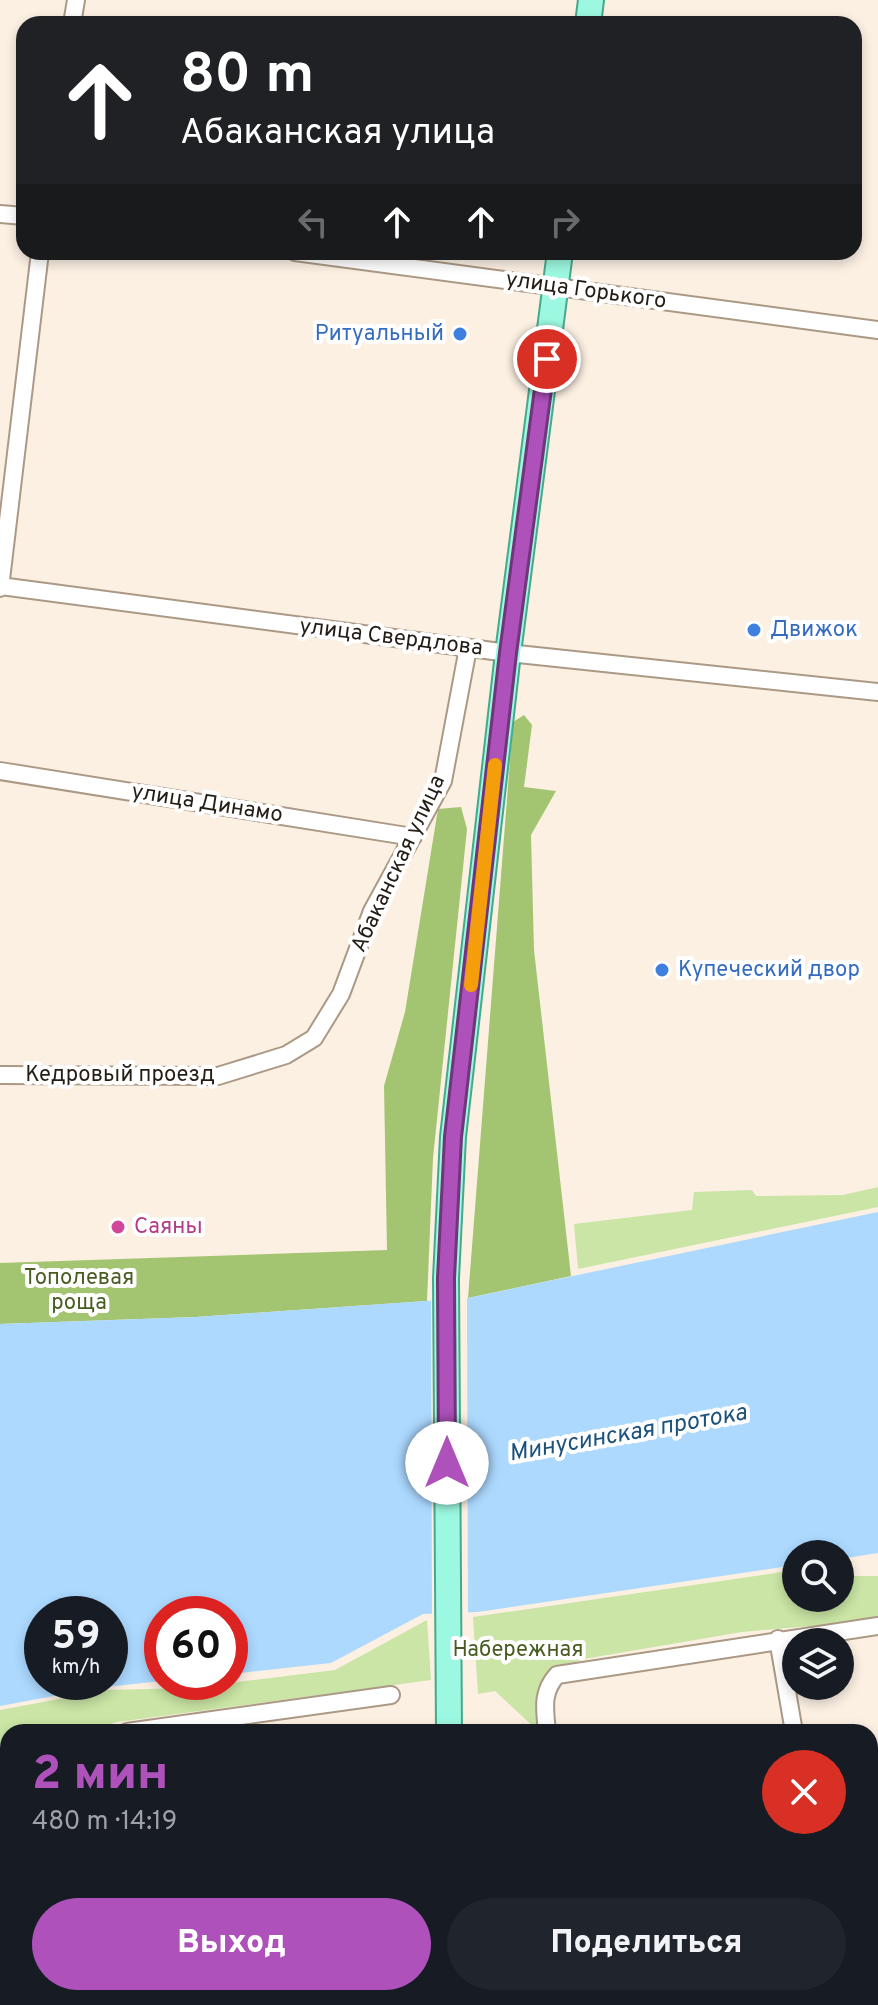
<!DOCTYPE html>
<html lang="ru">
<meta charset="utf-8">
<style>
:root{--surface:#171b24;--page:#20242c;--text:#f1f3f6;--muted:#9ea1a6;--accent:#ae51bb}
body{margin:0;font-family:Overpass,sans-serif;background:var(--page);color:var(--text);height:100vh;display:flex;flex-direction:column;font-size:30px;white-space:nowrap}
*{box-sizing:border-box;margin:0}
p{font-size:26px;color:var(--muted)}
.icon{flex:none;width:44px;height:44px;fill:none;stroke:currentColor;stroke-width:2;stroke-linecap:round;stroke-linejoin:round}
.map{position:relative;flex:1;overflow:hidden}
.panel{position:absolute;left:0px;top:1724px;width:878px;height:282px;display:flex;flex-direction:column;background:var(--surface);border-radius:24px 24px 0 0;box-shadow:0 4px 12px #0003}
.panel>*{flex:none}
.top-card{position:absolute;left:16px;top:16px;width:846px;height:244px;border-radius:24px;box-shadow:0 4px 12px #0003;background:#202124;color:#fff;overflow:hidden}
.controls{position:absolute;left:782px;top:1540px;display:grid;gap:16px}
.controls a{display:grid;place-items:center;width:72px;height:72px;border-radius:50%;background:var(--surface);box-shadow:0 4px 12px #0003;font-size:40px}
.speed{position:absolute;left:24px;top:1596px;display:flex;gap:16px;font-size:40px;font-weight:700;text-align:center}
.speed>*{display:grid;place-content:center;width:104px;height:104px;border-radius:50%;background:var(--surface);box-shadow:0 4px 12px #0003;line-height:1}
.speed small{font-size:20px;font-weight:400}
.speed .limit{border:12px solid #d22;background:#fff;color:#111}
.pin{position:absolute;display:grid;place-items:center;width:68px;height:68px;color:#fff;margin:-34px;border:4px solid #fff;border-radius:50%;box-shadow:0 2px 8px #0007}
.me{position:absolute;width:88px;margin:-44px;rotate:0deg;stroke-linejoin:round;filter:drop-shadow(0 0 6px #0008)}
.turn{display:flex;align-items:center;gap:28px;height:168px;padding:0 32px;font-size:36px}
.turn .icon{width:104px;height:104px;stroke-width:2.5}
.turn b{display:block;font-size:56px;line-height:68px}
.lanes{display:flex;align-items:center;height:76px;padding:0 32px;background:#0003;justify-content:center;gap:40px;direction:ltr}
.lanes .off{opacity:.35}
.round{display:grid;place-items:center;flex:none;width:84px;height:84px;border-radius:42px;background:var(--page)}
.overview{display:flex;align-items:center;justify-content:space-between;height:136px;padding:0 32px}
h1{font-size:48px;font-weight:800;line-height:60px;color:var(--accent)}
.cta{display:flex;gap:16px;margin-top:auto;padding:16px 32px}
.cta a{flex:1;height:92px;border-radius:48px;background:var(--accent);color:#fff;font-size:32px;font-weight:800;line-height:92px;text-align:center}
.cta a+a{background:var(--page);color:var(--text)}
.map>svg:first-child{display:block}
.green{fill:#cae5a5}
.forest{fill:#a3c471}
.water{fill:#add9ff;fill-rule:evenodd}
.pier{fill:#fcf0e3}
.lines{fill:none;stroke-linecap:round;stroke-linejoin:round}
.street-casing{stroke:#ab9985;stroke-width:20}
.secondary-casing{stroke:#ab9985;stroke-width:26}
.primary-casing{stroke:#47a88c;stroke-width:28}
.street{stroke:#fff;stroke-width:16}
.secondary{stroke:#cefbef;stroke-width:22}
.primary{stroke:#9cf8e0;stroke-width:24}
.route-casing{stroke:#71357a;stroke-width:20}
.route{stroke:#ae51bb;stroke-width:14}
.slow{stroke:#f59e0b;stroke-width:14}
.shop-dot{fill:#3f7fe0;stroke:#fff;stroke-width:3}
.hotel-dot{fill:#d1479c;stroke:#fff;stroke-width:3}
.labels{text-anchor:middle;dominant-baseline:central;stroke-width:8;stroke-linejoin:round;paint-order:stroke}
.street-label{font-size:22px;fill:#241d16;stroke:#fff}
.shop-label{font-size:22px;fill:#366cbe;stroke:#fff;text-anchor:start}
.hotel-label{font-size:22px;fill:#b23c85;stroke:#fff;text-anchor:start}
.park-label{font-size:22px;fill:#475d22;stroke:#fff}
.water-label{font-size:24px;font-style:italic;fill:#1c527b;stroke:#fff}
</style>
<div class="map">
<svg width="878" height="2005" viewBox="0 0 878 2005">
<rect width="100%" height="100%" fill="#fcf0e3"/>
<path class="green" d="M878,1187V1207L578,1269L574,1224L692,1210L694,1192L752,1190L756,1196L843,1195Z
M796,1570V1598H840V1576H878V1620L742,1632L584,1659L553,1670L537,1689L539,1732L495,1691L478,1694L473,1617Z
M427,1620L431,1680L117,1722L83,1732H8V1754L0,1757V1710L107,1690L188,1688L335,1670Z"/>
<path class="forest" d="M524,715L532,725L524,787L556,791L531,835L534,950L571,1276L468,1298L513,722Z
M461,807L467,829L433,1158L427,1301L196,1317L0,1324V1263L387,1250L384,1086L405,1012L438,809Z"/>
<path class="water" d="M878,1212V1553L840,1559V1554H796V1565L478,1612L423,1614L331,1663L230,1674V1614H162V1681L97,1688L0,1706V1324L196,1317L468,1298ZM42,1614H110V1682H42Z"/>
<path class="pier" d="M467,1294L468,1616L432,1618L431,1297Z"/>
<g class="lines">
<g class="street-casing">
<path id="street" d="M72,24L76,0
M0,214L24,216
M295,252L878,330
M0,586L508,653L878,692
M0,588L40,252
M0,771L413,837
M0,1075L218,1076L286,1055L314,1038L341,994L372,911L443,781L468,648
M778,1639L794,1732
M127,1732L391,1695
M547,1732C545,1709 541,1693 557,1675L878,1626
M0,1785L4,1772
M790,2005L794,1998"/>
</g>
<g class="secondary-casing">
<path id="secondary" d="M870,1934L878,1933
M0,1973L8,1976
M79,1998L101,2005
M485,2005L499,1998"/>
</g>
<g class="primary-casing">
<path id="primary" d="M588,24L591,0
M449,1732L446,1278L453,1137L508,653L560,252
M448,2005L449,1998"/>
</g>
<use href="#street" class="street"/>
<use href="#secondary" class="secondary"/>
<use href="#primary" class="primary"/>
</g>
<g class="lines">
<g class="route-casing">
<path id="route" d="M447,1463L446,1278L453,1137L508,653L547,359"/>
</g>
<use href="#route" class="route"/>
<path class="slow" d="M471,985L495,765"/>
</g>
<g class="shop-dot">
<circle cx="460" cy="334" r="8"/>
<circle cx="754" cy="630" r="8"/>
<circle cx="662" cy="970" r="8"/>
</g>
<circle class="hotel-dot" cx="118" cy="1227" r="8"/>
<g class="labels">
<g class="street-label">
<text transform="translate(586 291) rotate(8)">улица Горького</text>
<text transform="translate(391 638) rotate(7)">улица Свердлова</text>
<text transform="translate(207 804) rotate(9)">улица Динамо</text>
<text transform="translate(399 864) rotate(-65)">Абаканская улица</text>
<text x="120" y="1075">Кедровый проезд</text>
</g>
<g class="shop-label">
<text x="444" y="334" text-anchor="end">Ритуальный</text>
<text x="770" y="630">Движок</text>
<text x="678" y="970">Купеческий двор</text>
</g>
<g class="hotel-label">
<text x="134" y="1227">Саяны</text>
</g>
<g class="park-label">
<text x="79" y="1278">Тополевая<tspan x="79" dy="25">роща</tspan></text>
<text x="518" y="1650">Набережная</text>
</g>
<g class="water-label">
<text transform="translate(628 1434) rotate(-10)">Минусинская протока</text>
</g>
</g>
</svg>
<div class="controls">
<a><svg class="icon" aria-label="search" viewBox="0 0 24 24"><circle cx="10" cy="10" r="6"/><path d="M15 15l6 6"/></svg></a>
<a><svg class="icon" aria-label="layers" viewBox="0 0 24 24"><path d="M12 4l9 5-9 5-9-5zM3 14l9 5 9-5"/></svg></a>
</div>
<div class="speed"><div>59<small>km/h</small></div><div class="limit">60</div></div>
<div class="pin" style="left:547px;top:359px;background:#d93025"><svg class="icon" aria-label="arrive" viewBox="0 0 24 24"><path d="M6 21V4h12l-3 4 3 4H6"/></svg></div>
<svg class="me" style="left:447px;top:1463px" viewBox="-20 -20 40 40"><circle r="19" fill="#fff"/><path d="M0-13L10 11 0 6-10 11z" fill="#ae51bb"/></svg>
<div class="top-card">
<div class="turn"><svg class="icon" aria-label="ahead" viewBox="0 0 24 24"><path d="M12 20V5M6 11l6-6 6 6"/></svg><div><b>80 m</b>Абаканская улица</div></div>
<div class="lanes"><svg class="icon off" aria-label="left" viewBox="0 0 24 24"><path d="M17 20v-9H6M10 6l-5 5 5 5"/></svg><svg class="icon" aria-label="ahead" viewBox="0 0 24 24"><path d="M12 20V5M6 11l6-6 6 6"/></svg><svg class="icon" aria-label="ahead" viewBox="0 0 24 24"><path d="M12 20V5M6 11l6-6 6 6"/></svg><svg class="icon off" aria-label="right" viewBox="0 0 24 24"><path d="M7 20v-9h11M14 6l5 5-5 5"/></svg></div>
</div>
<section class="panel">
<div class="overview"><div><h1>2 мин</h1><p>480 m · 14:19</p></div><a class="round" style="background:#d93025;color:#fff"><svg class="icon" aria-label="close" viewBox="0 0 24 24"><path d="M6 6l12 12M18 6L6 18"/></svg></a></div>
<div class="cta"><a>Выход</a><a>Поделиться</a></div>
</section>
</div>
